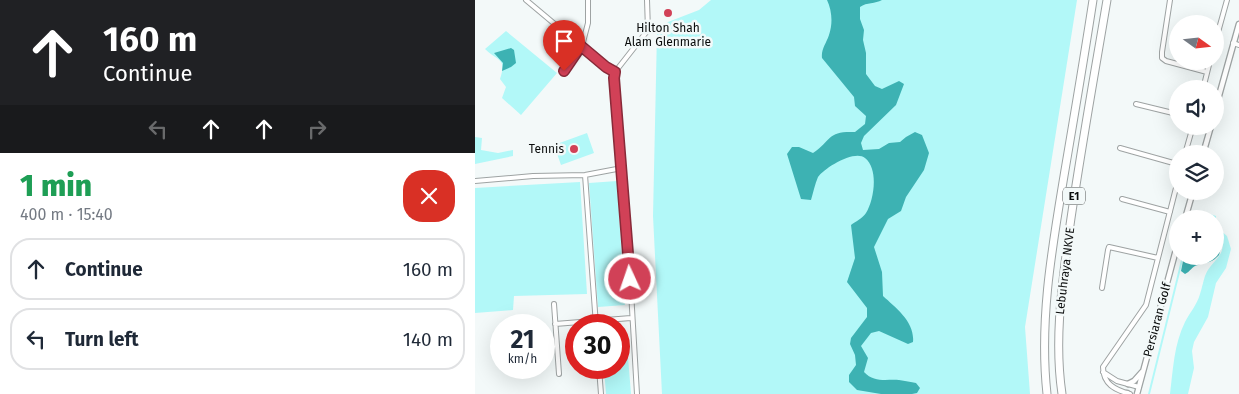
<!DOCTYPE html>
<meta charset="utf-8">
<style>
:root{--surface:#fff;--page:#f2f2f3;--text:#1f2937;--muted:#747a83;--line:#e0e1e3}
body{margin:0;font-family:"Fira Sans",sans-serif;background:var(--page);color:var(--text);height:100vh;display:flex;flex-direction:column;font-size:19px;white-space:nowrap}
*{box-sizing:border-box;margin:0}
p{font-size:16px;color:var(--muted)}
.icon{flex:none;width:28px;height:28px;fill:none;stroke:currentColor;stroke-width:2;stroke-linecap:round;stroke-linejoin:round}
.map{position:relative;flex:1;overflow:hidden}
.side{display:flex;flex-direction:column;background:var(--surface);width:475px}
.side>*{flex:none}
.top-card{background:#202124;color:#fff;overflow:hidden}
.needle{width:32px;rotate:105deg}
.fabs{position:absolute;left:694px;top:15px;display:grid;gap:10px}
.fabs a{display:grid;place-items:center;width:55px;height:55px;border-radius:50%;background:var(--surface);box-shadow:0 5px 20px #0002;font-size:25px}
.speed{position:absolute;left:15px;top:314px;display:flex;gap:10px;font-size:25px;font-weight:700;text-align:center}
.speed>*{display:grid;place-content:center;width:65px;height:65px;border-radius:50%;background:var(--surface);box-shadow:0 5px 20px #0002;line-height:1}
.speed small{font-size:12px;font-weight:400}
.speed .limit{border:8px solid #d22;background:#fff;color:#111}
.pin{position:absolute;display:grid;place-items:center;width:42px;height:42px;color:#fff;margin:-51px -21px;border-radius:50% 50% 50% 0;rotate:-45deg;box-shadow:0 0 5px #0007}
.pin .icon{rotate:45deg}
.me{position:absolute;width:55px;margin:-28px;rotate:357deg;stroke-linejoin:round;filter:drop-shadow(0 0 4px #0008)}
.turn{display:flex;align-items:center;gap:18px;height:105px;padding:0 20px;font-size:22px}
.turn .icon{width:65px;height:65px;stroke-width:2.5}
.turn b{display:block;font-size:35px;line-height:42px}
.lanes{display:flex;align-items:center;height:48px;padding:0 20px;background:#0003;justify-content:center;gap:25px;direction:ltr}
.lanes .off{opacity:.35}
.round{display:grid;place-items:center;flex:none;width:52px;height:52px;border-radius:20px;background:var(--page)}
.headline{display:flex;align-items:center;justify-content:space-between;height:85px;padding:0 20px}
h1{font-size:30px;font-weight:800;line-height:38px;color:#1e9e55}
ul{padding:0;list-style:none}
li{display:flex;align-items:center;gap:15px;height:62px;margin:0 10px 8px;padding:0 10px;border:2px solid var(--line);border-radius:20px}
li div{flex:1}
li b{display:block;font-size:19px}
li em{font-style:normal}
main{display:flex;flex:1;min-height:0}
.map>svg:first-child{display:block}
.green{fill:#b2f8f8}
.water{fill:#3db2b3}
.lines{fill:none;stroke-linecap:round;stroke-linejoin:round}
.minor-casing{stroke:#9ea3a3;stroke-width:6}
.tertiary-casing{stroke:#9ea3a3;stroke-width:7}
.motorway-casing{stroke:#9ea3a3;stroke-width:9}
.minor{stroke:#fff;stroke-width:4}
.tertiary{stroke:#fff;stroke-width:4.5}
.motorway{stroke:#fff;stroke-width:7}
.route-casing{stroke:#882a39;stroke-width:12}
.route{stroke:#d14157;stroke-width:9}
.poi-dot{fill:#d14157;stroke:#f3f9f9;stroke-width:2}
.labels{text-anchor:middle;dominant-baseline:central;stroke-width:5;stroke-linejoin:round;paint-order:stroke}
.shield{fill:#f3f9f9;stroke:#505353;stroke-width:1}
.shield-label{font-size:11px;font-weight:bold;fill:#0a0c0c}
.poi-label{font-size:12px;fill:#0a0c0c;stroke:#f3f9f9}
.street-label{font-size:12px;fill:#0a0c0c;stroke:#f3f9f9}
</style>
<main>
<section class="side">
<div class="top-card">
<div class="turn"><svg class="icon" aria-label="ahead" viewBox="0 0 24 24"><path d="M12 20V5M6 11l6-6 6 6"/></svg><div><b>160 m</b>Continue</div></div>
<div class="lanes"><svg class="icon off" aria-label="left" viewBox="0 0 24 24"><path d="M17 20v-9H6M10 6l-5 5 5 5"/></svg><svg class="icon" aria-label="ahead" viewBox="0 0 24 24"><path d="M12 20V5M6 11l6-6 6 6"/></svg><svg class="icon" aria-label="ahead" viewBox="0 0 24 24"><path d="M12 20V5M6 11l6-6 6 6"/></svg><svg class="icon off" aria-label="right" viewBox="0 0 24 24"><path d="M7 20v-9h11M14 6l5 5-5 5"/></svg></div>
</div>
<div class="headline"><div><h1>1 min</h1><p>400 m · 15:40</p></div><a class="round" style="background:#d93025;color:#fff"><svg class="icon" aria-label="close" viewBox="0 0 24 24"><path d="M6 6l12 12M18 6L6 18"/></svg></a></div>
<ul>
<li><svg class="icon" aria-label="ahead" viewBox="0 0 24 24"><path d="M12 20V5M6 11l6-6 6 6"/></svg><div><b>Continue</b></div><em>160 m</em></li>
<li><svg class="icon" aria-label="left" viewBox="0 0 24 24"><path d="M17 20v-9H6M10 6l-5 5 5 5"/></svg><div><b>Turn left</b></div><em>140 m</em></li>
</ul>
</section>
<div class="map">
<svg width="764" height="394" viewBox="0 0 764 394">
<rect width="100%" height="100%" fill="#f3f9f9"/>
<path class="green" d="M236,0H602L550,327L555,394H187L178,216L182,32L193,22L224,10Z
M31,31L82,73L46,115L27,98L31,87L25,79C32,57 23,62 10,49Z
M112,133L119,153L86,165L79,145Z
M0,137L7,138L6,150L23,153L38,150V156L0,164Z
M142,181L150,305L123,307L114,183Z
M105,182L112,294L39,296L38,310L0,313V188Z
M735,214L741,216V222L744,225L745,230L752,236L756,249L751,268L741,283L733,317L719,342L717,351L719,368L713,394H695C698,370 699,344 710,322C715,312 722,305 725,294C727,288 728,282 730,276C734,265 745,258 747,250C749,242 747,234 740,230V219H731Z
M707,256H709L675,394H673Z
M144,332H151L156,394H131L129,368H144Z"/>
<path class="water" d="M352,0H407C400,4 392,2 385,7V19L389,30L388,40L391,53V74L400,86L407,89L424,81L429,84L421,105L389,136L386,143L388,150L404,149L414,143L425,142L431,137L440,132L447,135L454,153L449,170L431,197L426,211L413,219L399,247L407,272L408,296C421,308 440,322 438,342L433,344L404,331L396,333L386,346L393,358L389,372C399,383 411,379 424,380C430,381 436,382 441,383L445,388L442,393L437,394H406L382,390L374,382V375L381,365L380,355L375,344L376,338L392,317V308L372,282L380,258L376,225C380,222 388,218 391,213C399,200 404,169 390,158C380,149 349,168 343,177C340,184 338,193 336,200L326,199L312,154L317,147H324L338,153C358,139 352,131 380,132L390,124L391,116L380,106L379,97L347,58C346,49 351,44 354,35C358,23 357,11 352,0Z
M36,48L39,50L41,63L36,67L27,71L28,63L19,53Z
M740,230C748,237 747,246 744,255C736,264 733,261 723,265C717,266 715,272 710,274L706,271L709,256H740Z"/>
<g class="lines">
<g class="minor-casing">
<path id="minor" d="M51,0L131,67L140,72
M695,0L687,52V58L691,61L732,72
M740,43L752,0
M758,43L764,45
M89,71L107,46L113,23V0
M728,89L735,61
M661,104L702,114
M645,148L702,164
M710,154L718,126
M110,175L121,325
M0,181L58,176L110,175L147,168
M647,199L695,212
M627,288L633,250L634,247L683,258
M79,304L84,374
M80,324L156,318
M124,368L126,394
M628,372L642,381L664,387
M162,394L153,240L139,78L140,72L173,30L172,0
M655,394C640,390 628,384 628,367L671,305L702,184"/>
</g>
<g class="tertiary-casing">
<path id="tertiary" d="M740,110L764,24
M728,154L736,126
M710,219L718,191
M653,384L659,381L667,372
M652,393V394
M662,394L702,246"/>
</g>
<g class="motorway-casing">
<path id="motorway" d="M572,394C564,321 577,248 589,176C599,117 609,59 618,0
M587,394C579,340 587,286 594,232C605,154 619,77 632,0"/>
</g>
<use href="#minor" class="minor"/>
<use href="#tertiary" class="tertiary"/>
<use href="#motorway" class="motorway"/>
</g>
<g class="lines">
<g class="route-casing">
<path id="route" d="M89,71L106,46L131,67L140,72L139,78L155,279"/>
</g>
<use href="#route" class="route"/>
</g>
<g class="poi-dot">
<circle cx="193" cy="13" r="5"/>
<circle cx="99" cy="149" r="5"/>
</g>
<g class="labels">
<rect class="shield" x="588" y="187.5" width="22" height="17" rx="4"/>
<g class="shield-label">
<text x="599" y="196">E1</text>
</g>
<g class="poi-label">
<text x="193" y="28">Hilton Shah<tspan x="193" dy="14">Alam Glenmarie</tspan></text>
<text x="89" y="149" text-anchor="end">Tennis</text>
</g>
<g class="street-label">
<text transform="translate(590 271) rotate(-83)">Lebuhraya NKVE</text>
<text transform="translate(682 320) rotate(-75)">Persiaran Golf</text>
</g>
</g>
</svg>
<div class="fabs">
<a><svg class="needle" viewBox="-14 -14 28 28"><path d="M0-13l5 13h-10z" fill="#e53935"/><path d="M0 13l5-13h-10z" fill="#747a83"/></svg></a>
<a><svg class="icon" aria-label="sound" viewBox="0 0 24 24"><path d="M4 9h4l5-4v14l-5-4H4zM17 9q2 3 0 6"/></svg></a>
<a><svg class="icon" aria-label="layers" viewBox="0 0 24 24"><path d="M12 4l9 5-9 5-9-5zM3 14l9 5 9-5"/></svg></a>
<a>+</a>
</div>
<div class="speed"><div>21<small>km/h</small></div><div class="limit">30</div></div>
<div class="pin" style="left:89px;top:71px;background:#d93025"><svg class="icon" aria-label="arrive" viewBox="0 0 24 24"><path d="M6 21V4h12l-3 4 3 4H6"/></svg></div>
<svg class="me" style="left:155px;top:279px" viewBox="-20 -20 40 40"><circle r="17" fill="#d14157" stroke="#fff" stroke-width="3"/><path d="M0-11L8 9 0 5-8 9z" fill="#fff"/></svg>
</div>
</main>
